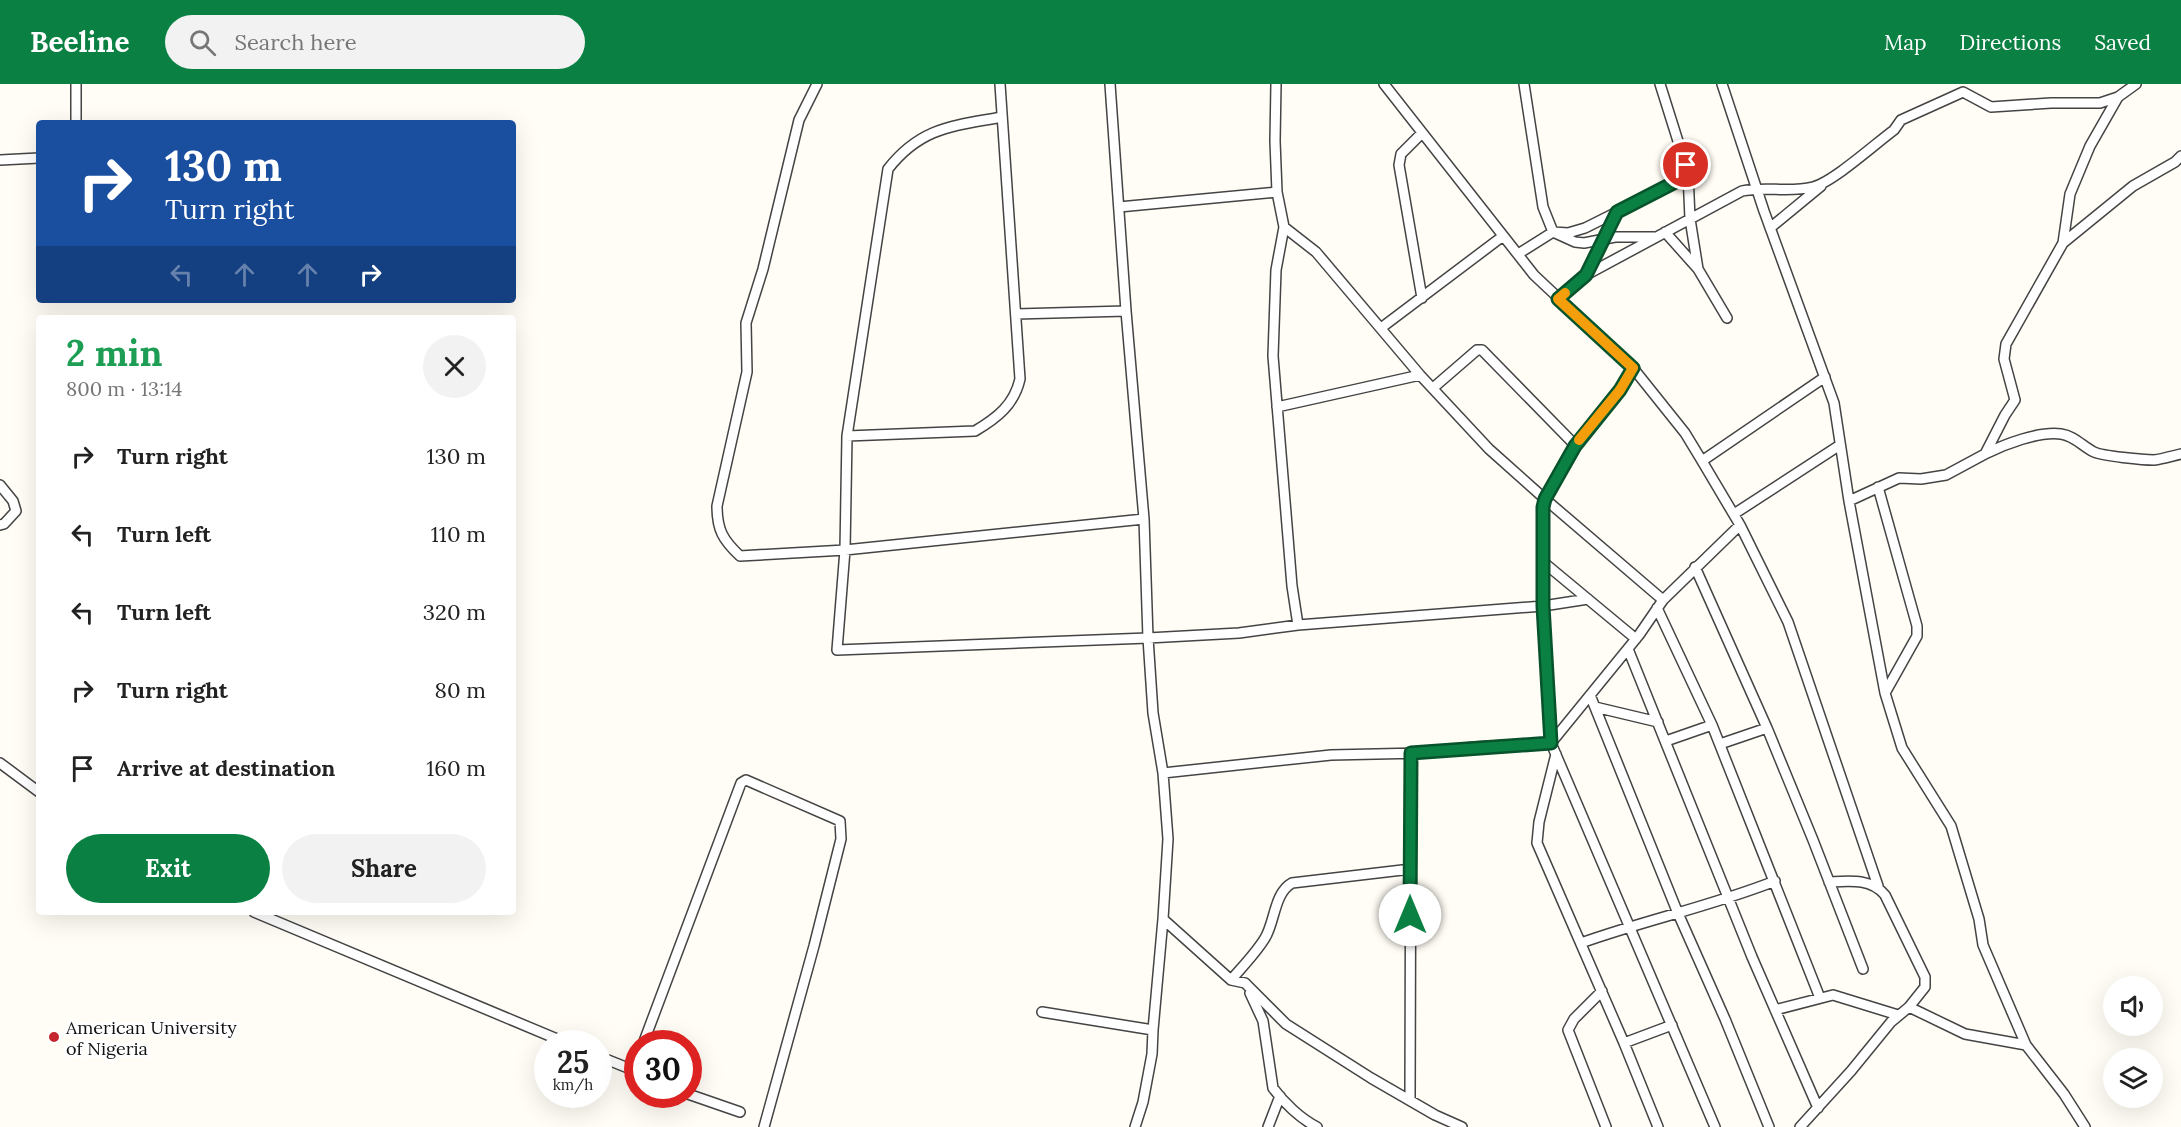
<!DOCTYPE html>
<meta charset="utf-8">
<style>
:root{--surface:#fff;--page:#f2f2f2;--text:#222;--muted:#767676;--accent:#0b8043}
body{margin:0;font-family:Lora,serif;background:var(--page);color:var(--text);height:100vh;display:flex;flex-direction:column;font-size:22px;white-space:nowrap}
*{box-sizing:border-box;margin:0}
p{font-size:20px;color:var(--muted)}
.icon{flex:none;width:33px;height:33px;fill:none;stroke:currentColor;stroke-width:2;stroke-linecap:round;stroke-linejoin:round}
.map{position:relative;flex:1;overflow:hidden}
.drawer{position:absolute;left:36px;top:231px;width:480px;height:600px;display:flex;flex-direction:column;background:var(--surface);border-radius:6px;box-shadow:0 6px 24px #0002}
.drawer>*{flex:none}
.banner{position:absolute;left:36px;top:36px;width:480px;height:183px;border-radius:6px;box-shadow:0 6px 24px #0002;background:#1a4fa0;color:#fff;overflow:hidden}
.controls{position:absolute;left:2103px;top:892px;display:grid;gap:12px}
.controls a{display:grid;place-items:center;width:60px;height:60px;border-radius:50%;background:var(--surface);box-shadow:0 6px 24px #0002;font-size:30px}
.speed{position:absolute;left:534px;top:946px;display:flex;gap:12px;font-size:30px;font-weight:700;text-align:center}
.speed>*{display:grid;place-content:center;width:78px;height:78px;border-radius:50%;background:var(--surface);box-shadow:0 6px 24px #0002;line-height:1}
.speed small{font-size:15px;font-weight:400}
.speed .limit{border:9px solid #d22;background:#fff;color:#111}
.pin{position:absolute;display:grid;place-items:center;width:51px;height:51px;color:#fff;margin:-26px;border:3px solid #fff;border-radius:50%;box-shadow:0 2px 6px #0007}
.me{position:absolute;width:66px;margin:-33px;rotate:0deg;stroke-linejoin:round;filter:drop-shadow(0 0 4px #0008)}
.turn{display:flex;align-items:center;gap:21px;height:126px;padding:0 30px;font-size:27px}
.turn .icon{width:78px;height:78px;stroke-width:2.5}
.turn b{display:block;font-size:42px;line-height:51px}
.lanes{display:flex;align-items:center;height:57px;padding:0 30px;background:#0003;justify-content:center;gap:30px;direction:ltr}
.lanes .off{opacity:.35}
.round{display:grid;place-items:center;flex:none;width:63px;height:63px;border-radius:32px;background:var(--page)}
.summary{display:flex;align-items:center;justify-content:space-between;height:102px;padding:0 30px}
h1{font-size:36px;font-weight:700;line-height:45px;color:#1e9e55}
.cta{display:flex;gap:12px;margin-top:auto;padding:12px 30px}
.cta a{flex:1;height:69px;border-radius:36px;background:var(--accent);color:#fff;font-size:24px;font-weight:700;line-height:69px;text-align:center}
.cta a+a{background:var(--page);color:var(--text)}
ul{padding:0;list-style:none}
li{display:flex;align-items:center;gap:18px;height:78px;padding:0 30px}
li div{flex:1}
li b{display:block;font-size:22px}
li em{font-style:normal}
header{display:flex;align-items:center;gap:36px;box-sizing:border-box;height:84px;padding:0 30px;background:var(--accent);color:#fff}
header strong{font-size:28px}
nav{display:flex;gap:33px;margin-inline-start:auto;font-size:21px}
.search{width:420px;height:54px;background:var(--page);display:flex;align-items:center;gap:15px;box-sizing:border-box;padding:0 21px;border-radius:33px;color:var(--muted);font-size:22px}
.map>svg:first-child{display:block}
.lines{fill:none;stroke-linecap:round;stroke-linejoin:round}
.minor-casing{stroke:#444;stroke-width:12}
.minor{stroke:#fff;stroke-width:9}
.route-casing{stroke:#07532c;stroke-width:15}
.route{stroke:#0b8043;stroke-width:10}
.slow{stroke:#f59e0b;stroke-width:10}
.poi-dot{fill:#c4262e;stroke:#fff;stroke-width:2}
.labels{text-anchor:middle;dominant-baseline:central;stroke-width:6;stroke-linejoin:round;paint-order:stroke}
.poi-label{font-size:18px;fill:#111;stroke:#fff;text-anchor:start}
</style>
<header>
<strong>Beeline</strong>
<div class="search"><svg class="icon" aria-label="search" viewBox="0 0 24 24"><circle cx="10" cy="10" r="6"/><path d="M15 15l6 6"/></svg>Search here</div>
<nav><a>Map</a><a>Directions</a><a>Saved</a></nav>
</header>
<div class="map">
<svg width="2181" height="1043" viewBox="0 0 2181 1043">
<rect width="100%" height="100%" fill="#fffdf5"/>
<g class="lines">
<g class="minor-casing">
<path id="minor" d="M76,0V39
M817,0L799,36L763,185L746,239L747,288L717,422C717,446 723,456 740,472L845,466L1144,435
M1110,0L1126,227L1144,435L1148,554L1153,629L1163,689L1168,755L1163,835L1231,896L1245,899L1286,940L1371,994L1435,1031L1462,1043
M1276,0L1275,57L1277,108L1284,143L1276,186L1273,272L1292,502L1298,541
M1384,0L1534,191L1633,284L1685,349L1702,377L1740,441L1788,538L1878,802
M1524,0L1543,123L1553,148L1575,158L1584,159L1615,153H1654
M1660,0L1688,89L1690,135L1698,185
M1722,0L1764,127L1834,319L1849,417L1885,609L1902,664L1951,742L1979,835L1983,861L2026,961L2064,1010L2085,1043
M1002,33C953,42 921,43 888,85L847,352L845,466L837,566L1148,554L1239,549L1298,541L1543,522L1588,515
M0,76L39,74
M1119,123L1277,108
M1284,143L1316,168L1420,291L1489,365L1545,415L1663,516
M1770,144L1821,102
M1665,148L1698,185L1727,234
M2063,159L2070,110L2090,62L2118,13L2136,0
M1518,170L1553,148L1568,149L1585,144L1683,95L1688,89
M1586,191L1617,129
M1422,214L1399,81L1401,70L1422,49
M1558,215L1586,191L1742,107C1765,102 1789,109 1813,103C1833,98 1875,60 1894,46L1901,36L1963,8L1991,23L2051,19H2100L2118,13
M1016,230L1126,227
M1381,244L1503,152
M1633,284L1620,306L1575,361L1545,415L1543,423V522L1551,659L1715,1043
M1433,304L1477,266H1482L1575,361
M1277,323L1420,291
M847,352L975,347C997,334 1014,321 1020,295L1000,0
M1985,370C2005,360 2039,347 2061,350C2075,352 2082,362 2094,368C2102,372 2144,376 2154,376C2163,375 2172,372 2181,370
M1702,377L1825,293
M0,401L13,417L16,427L4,440L0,441
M1878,403L1917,542V552L1885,609
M1849,417L1899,394L1921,395L1946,391L1985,370L2005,331L2015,316L2004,275L2006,260L2063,159L2133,102L2175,78L2181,72
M1734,430L1840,361
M1542,477L1636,555
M1695,483L1767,644L1813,756L1863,885
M1657,524L1712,641L1820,914
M1628,565L1752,873L1818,1024
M1590,611L1677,827L1725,935L1769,1043
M1595,623L1658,638
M1666,657L1712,641
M1720,660L1767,644
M1556,670L1539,738L1537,759L1624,959L1658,1043
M0,679L39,708
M1163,689L1331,671L1421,669L1476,663L1551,659L1639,551L1663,516L1740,441
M254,828L569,960
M1581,859C1645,836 1712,822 1775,797
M1231,896C1242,883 1256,869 1265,854C1275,838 1274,809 1292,799L1411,785
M1602,907L1574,935L1568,946L1606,1043
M1250,909L1263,937L1273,1004C1284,1019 1301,1035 1317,1043
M1909,923L1965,950L2026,961
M1775,926L1833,911L1898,931
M1042,928L1153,946
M1624,959L1672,941
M643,960L741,699L746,696L840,737L841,755L814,862L764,1043
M598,972L638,988
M633,986L638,974
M688,1010L740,1028
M1410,1015L1411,669
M1135,1043L1143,1018L1152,970L1153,946L1163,835
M1268,1043L1280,1012
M1800,1043L1851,987L1891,938L1909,923L1925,903V893L1885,811C1871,794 1849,797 1829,798"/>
</g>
<use href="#minor" class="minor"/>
</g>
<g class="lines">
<g class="route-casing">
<path id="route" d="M1410,831L1411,669L1551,659L1543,522V423L1545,415L1575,362L1620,306L1633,284L1558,215L1586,191L1617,128L1683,94L1689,88L1686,81"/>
</g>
<use href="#route" class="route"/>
<path class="slow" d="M1565,209L1558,215L1633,284L1620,306L1579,356"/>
</g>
<circle class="poi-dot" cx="54" cy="953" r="6"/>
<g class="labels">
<g class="poi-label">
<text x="66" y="943">American University<tspan x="66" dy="21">of Nigeria</tspan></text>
</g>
</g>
</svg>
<div class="controls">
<a><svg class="icon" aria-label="sound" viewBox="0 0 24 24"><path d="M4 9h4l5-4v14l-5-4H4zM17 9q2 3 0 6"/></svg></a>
<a><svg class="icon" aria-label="layers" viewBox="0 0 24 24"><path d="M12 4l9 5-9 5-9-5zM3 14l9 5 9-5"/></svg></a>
</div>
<div class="speed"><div>25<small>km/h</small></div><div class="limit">30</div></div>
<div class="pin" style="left:1686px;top:81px;background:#d93025"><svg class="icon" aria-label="arrive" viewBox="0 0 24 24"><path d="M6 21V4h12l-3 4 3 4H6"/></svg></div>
<svg class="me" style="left:1410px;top:831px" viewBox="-20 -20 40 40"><circle r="19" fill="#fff"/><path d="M0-13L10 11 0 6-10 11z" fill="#0b8043"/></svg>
<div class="banner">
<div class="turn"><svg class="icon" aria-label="right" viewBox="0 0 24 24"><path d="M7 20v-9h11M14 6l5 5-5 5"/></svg><div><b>130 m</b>Turn right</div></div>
<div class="lanes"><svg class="icon off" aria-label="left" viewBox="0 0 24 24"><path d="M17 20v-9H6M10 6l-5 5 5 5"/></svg><svg class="icon off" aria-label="ahead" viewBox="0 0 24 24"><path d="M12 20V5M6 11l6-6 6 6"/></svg><svg class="icon off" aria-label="ahead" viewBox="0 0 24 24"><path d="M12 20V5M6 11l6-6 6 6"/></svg><svg class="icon" aria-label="right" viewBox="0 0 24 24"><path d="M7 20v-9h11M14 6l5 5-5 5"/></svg></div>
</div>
<section class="drawer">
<div class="summary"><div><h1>2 min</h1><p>800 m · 13:14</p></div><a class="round"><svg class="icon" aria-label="close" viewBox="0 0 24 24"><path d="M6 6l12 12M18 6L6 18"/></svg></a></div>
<ul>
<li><svg class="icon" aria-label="right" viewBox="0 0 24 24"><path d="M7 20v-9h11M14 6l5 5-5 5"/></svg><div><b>Turn right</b></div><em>130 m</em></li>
<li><svg class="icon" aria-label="left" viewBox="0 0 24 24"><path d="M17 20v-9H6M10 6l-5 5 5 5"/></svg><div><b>Turn left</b></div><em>110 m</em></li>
<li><svg class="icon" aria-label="left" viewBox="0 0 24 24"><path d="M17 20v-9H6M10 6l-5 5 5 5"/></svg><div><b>Turn left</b></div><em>320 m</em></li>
<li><svg class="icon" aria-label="right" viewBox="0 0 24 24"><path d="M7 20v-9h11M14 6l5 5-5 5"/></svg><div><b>Turn right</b></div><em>80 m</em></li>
<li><svg class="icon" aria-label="arrive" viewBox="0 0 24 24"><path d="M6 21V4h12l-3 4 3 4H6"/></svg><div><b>Arrive at destination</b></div><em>160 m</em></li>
</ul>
<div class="cta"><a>Exit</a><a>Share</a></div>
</section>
</div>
